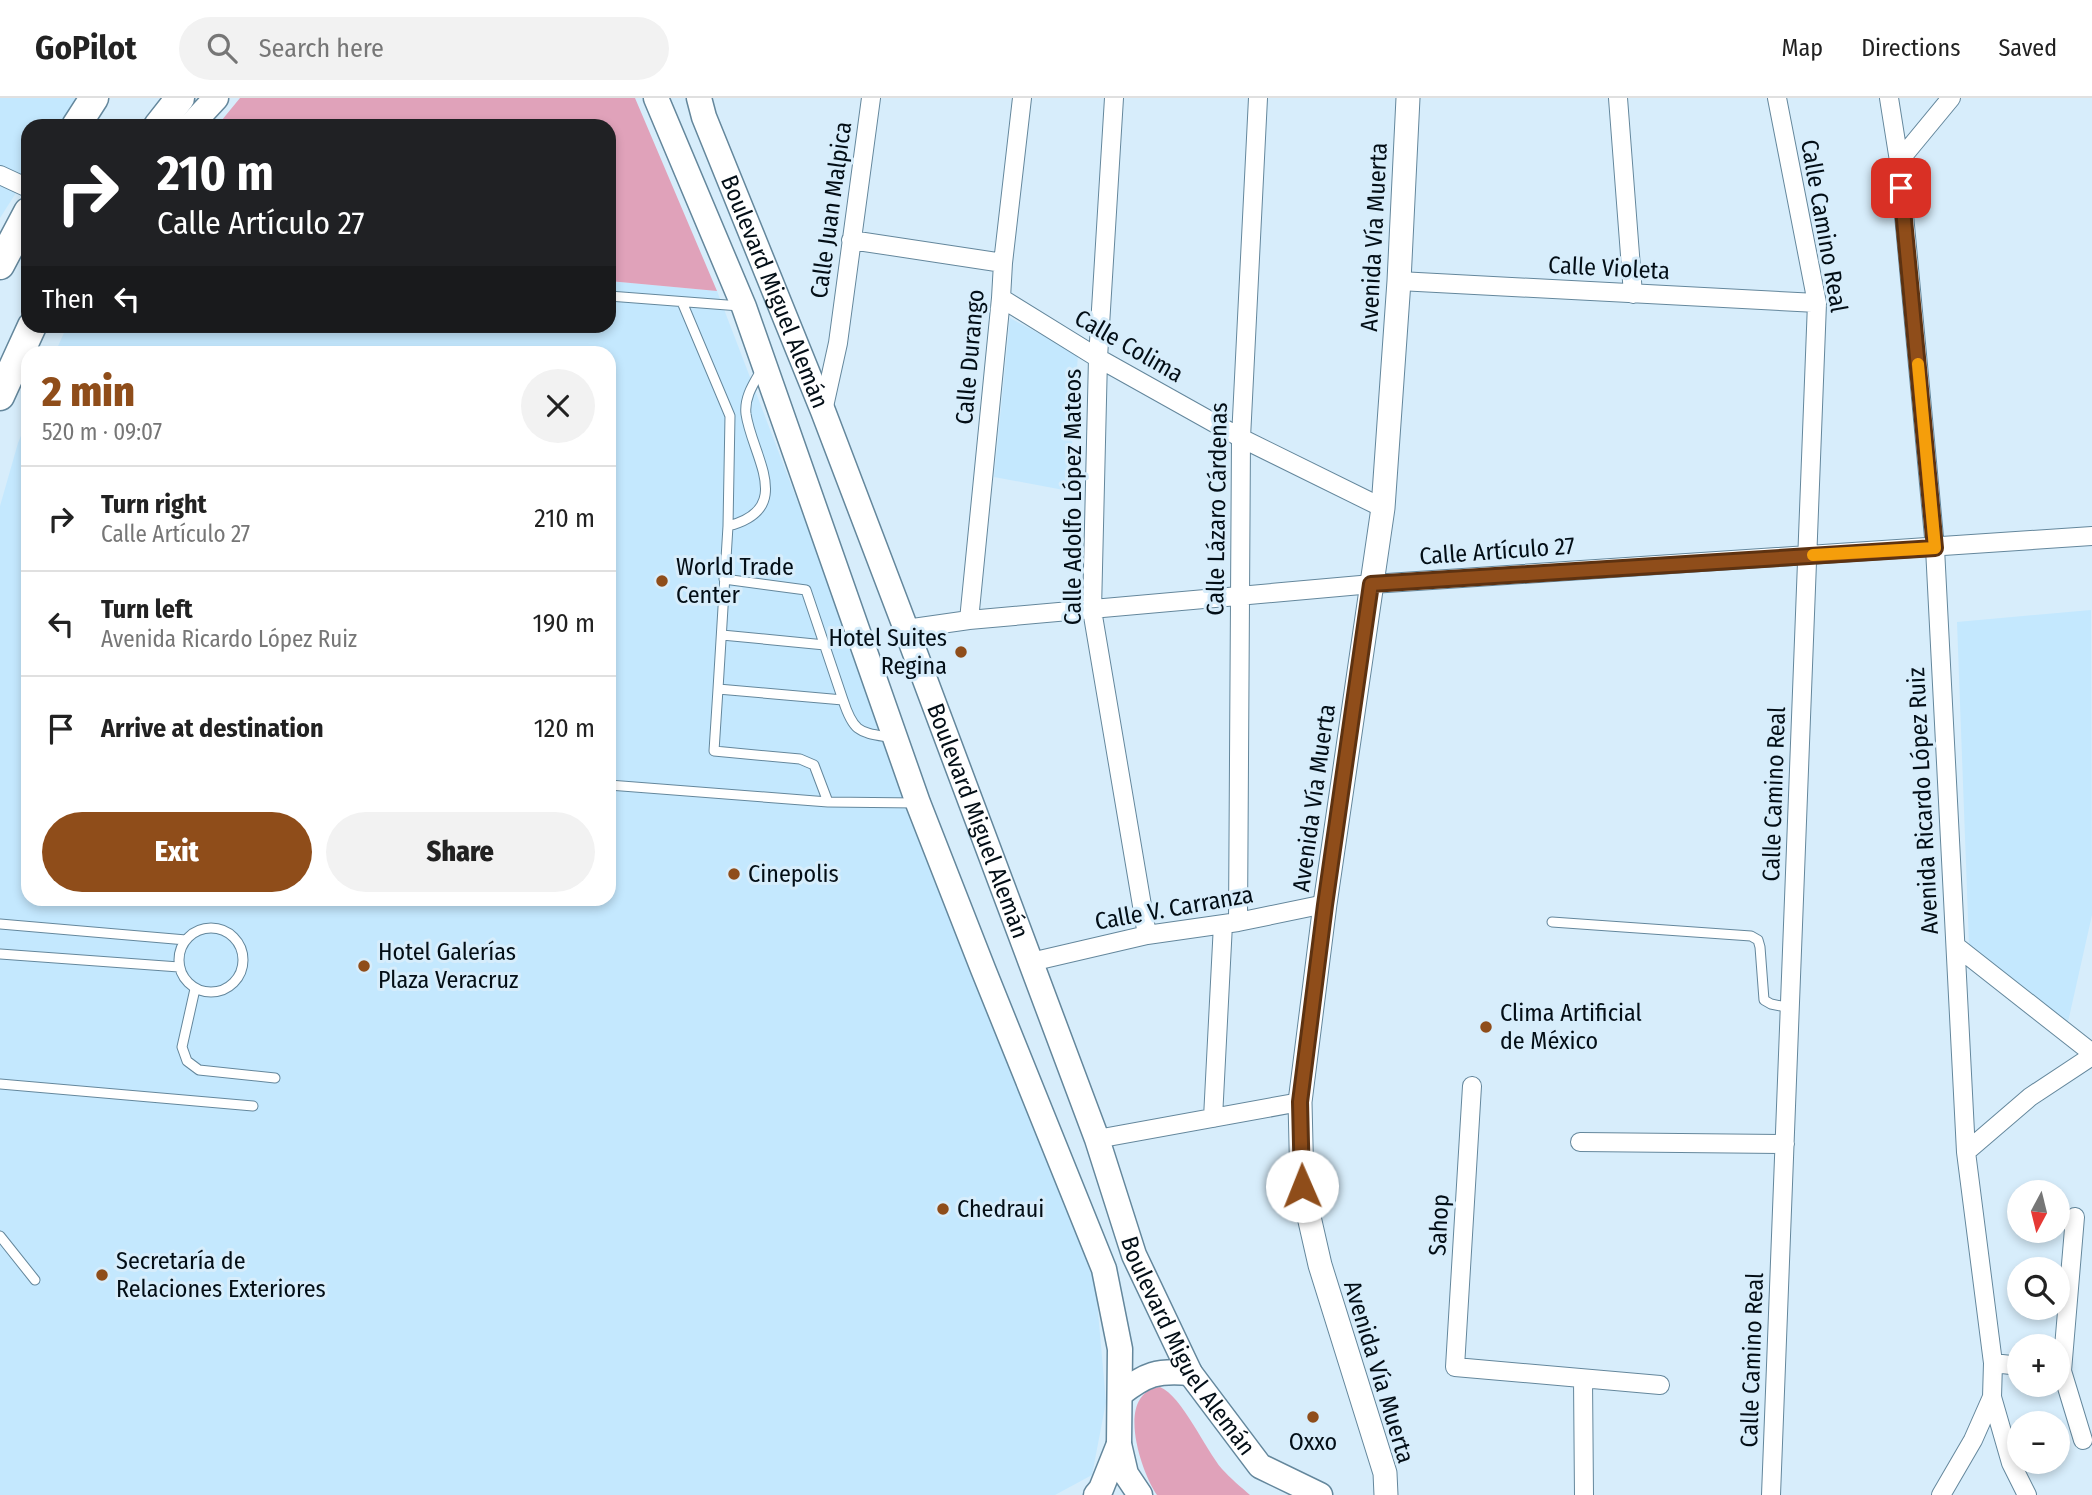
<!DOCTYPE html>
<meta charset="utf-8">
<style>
:root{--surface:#fff;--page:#f2f2f2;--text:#222;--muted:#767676;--line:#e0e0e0;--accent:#8f4d1a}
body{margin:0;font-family:"Fira Sans Condensed",sans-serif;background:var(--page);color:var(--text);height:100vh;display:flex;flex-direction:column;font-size:26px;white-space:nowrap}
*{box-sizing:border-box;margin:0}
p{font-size:23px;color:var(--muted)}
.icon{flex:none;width:38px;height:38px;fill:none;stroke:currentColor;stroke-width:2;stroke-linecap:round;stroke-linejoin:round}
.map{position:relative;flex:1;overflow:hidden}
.side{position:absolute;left:21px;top:248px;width:595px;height:560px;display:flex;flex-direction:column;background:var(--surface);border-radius:21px;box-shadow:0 4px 10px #0003}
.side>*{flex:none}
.guide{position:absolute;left:21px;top:21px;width:595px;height:214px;border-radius:21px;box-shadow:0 4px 10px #0003;background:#202124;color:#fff;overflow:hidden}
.needle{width:46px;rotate:187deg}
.controls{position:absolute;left:2007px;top:1082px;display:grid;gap:14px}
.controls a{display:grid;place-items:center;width:63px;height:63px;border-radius:50%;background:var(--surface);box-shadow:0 4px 10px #0003;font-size:35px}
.pin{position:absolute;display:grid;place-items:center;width:60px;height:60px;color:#fff;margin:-30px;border-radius:14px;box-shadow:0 4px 10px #0006}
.me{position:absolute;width:77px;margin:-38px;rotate:359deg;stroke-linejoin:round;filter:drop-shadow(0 0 5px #0008)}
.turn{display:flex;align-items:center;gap:24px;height:147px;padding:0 21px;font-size:32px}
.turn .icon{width:91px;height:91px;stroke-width:2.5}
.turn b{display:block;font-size:49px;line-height:60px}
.then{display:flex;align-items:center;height:66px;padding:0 21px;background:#0003;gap:14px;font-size:26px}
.round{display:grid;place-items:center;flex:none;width:74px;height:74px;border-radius:37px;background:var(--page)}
.head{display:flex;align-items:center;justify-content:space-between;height:119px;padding:0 21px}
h1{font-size:42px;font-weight:800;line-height:52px;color:var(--accent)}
.action{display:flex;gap:14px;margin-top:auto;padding:14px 21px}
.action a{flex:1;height:80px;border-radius:42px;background:var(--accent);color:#fff;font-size:28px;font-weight:800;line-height:80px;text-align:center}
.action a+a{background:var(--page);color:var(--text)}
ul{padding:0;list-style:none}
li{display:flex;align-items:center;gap:21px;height:105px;padding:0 21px;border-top:2px solid var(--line)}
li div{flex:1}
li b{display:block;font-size:26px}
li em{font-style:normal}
header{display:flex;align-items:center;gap:42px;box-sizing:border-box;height:98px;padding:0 35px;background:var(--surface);border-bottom:2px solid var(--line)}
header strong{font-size:33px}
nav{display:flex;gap:38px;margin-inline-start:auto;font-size:24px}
.search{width:490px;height:63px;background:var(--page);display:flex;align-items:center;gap:18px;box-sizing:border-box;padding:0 24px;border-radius:38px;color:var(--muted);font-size:26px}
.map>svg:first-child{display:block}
.built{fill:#c4e8fe}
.green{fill:#e0a2ba}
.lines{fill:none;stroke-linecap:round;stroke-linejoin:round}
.service-casing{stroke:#64879c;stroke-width:11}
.minor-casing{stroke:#64879c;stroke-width:20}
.tertiary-casing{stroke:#64879c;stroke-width:25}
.secondary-casing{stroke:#64879c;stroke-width:27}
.primary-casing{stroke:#64879c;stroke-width:31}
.service{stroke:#fff;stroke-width:9}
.minor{stroke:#fff;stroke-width:18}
.tertiary{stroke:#fff;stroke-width:23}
.secondary{stroke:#fff;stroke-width:24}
.primary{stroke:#fff;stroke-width:28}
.route-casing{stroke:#5d3211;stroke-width:18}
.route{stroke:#8f4d1a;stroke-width:12}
.slow{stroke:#f59e0b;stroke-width:12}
.poi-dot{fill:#8f4d1a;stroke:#d7edfb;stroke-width:2.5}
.labels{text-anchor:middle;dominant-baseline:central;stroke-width:6;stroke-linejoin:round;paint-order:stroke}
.street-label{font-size:24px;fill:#030e16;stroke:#d7edfb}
.poi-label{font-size:24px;fill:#030e16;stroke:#d7edfb;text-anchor:start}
</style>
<header>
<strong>GoPilot</strong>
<div class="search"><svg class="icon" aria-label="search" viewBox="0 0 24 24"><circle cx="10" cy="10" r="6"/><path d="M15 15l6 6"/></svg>Search here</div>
<nav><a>Map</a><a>Directions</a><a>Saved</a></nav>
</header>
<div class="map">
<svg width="2092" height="1397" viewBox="0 0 2092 1397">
<rect width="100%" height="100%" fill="#d7edfb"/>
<path class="built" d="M0,0H77L59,28H28V76L0,120Z
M609,183L717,193L1095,1180L1106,1304L1092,1377L1055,1397H0V408L18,345L28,321V802H609V256L55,255L67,228H609Z
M1010,220L1078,256L1069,393L994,379Z
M2091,512L2092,817L2068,924L1969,847L1957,524Z"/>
<path class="green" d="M240,0H635L717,193L609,183V28H217Z
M1160,1289C1182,1298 1205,1351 1222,1371C1230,1380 1241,1389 1250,1397H1157C1141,1374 1114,1295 1160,1289Z"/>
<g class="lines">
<g class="service-casing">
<path id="service" d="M609,198L740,208
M682,204L730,318L728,428L718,591L843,602C854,636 860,634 893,640
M728,428C796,411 752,358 746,316C744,299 754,285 762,271
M724,481L806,492L843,602
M722,537L825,547
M718,591L714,653L800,661L814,667L828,704
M609,687L828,704L917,705
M1552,824L1751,838L1758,842L1760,849L1764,902L1771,906L1791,910
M0,826L186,842
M179 862a32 32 0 1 1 64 0a32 32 0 1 1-64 0Z
M0,856L179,869
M195,891L182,949L187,963L199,972L275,980
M0,986L253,1008
M0,1138L35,1182"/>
</g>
<g class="minor-casing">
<path id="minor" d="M1114,0L1098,260L1092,512L1147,837
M1618,0L1633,196
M1889,0L1899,63L1935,450L1966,1054L1993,1265L1992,1299L2011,1365L2027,1397
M1899,63L1951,0
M0,77L28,90
M851,142L1003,165
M1399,183L1817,205
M1001,200L1098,260L1241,340L1383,410
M823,313L838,245L871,0
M969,522L1001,200L1003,165L1022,0
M906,531L969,522L1372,486L2092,438
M1238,824L1241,340L1258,0
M1956,848L2092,955
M1031,864L1147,837L1238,824L1325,806
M1472,988L1455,1269L1660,1287
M1213,1020L1223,826
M1097,1041L1300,1004
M1580,1044L1785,1046
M1966,1054L2030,999L2092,958
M2075,1119L2062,1273L2083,1342
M1993,1265L2020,1268
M1583,1281L1584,1397
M1771,1397L1817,205L1777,0
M1941,1397L1973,1342L1992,1299"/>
</g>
<g class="tertiary-casing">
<path id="tertiary" d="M1386,1397L1385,1375L1320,1167L1302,1088L1300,1004L1325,806L1383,410L1399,183L1408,0"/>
</g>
<g class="secondary-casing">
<g id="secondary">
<path d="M656,0L744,209L918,705L983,871L1104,1171L1120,1251L1119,1346L1126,1376L1140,1397"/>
<path id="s1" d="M699,0L704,19L823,313L906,531L1097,1041L1134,1157L1190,1275L1260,1368L1320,1397"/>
<path d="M190,28L216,0"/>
<path d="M1120,1296C1146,1276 1157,1272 1190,1275"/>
<path d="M1096,1397L1101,1391L1119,1346"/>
</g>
</g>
<g class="primary-casing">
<path id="primary" d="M76,28L94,0
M158,28L180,0
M0,167L28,114
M0,298L32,228"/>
</g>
<use href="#service" class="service"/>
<use href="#minor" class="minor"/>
<use href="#tertiary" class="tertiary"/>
<use href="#secondary" class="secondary"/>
<use href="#primary" class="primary"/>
</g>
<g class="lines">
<g class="route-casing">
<path id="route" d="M1302,1088L1300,1004L1325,807L1371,486L1935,450L1901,90"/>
</g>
<use href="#route" class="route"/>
<path class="slow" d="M1813,457L1935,450L1918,266"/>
</g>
<g class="poi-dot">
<circle cx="662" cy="483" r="7"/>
<circle cx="961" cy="554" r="7"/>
<circle cx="734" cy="776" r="7"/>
<circle cx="364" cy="868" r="7"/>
<circle cx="1486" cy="929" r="7"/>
<circle cx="943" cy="1111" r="7"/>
<circle cx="102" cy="1177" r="7"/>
<circle cx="1313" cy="1319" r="7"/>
</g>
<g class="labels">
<g class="street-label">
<text transform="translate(831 112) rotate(-82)">Calle Juan Malpica</text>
<text transform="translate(1824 128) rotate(80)">Calle Camino Real</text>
<text transform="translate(1374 139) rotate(-87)">Avenida Vía Muerta</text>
<text transform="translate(1609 170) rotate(3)">Calle Violeta</text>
<text stroke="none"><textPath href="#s1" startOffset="208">Boulevard Miguel Alemán</textPath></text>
<text transform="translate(1129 248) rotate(30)">Calle Colima</text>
<text transform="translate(970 259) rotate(-85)">Calle Durango</text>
<text transform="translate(1073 399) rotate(-90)">Calle Adolfo López Mateos</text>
<text transform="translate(1217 411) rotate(-89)">Calle Lázaro Cárdenas</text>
<text transform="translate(1497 453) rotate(-4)">Calle Artículo 27</text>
<text transform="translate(1774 696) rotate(-88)">Calle Camino Real</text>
<text transform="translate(1314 700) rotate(-82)">Avenida Vía Muerta</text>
<text transform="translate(1923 703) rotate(-93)">Avenida Ricardo López Ruiz</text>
<text stroke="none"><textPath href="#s1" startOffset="775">Boulevard Miguel Alemán</textPath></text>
<text transform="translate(1174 810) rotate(-10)">Calle V. Carranza</text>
<text transform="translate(1439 1127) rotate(-87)">Sahop</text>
<text stroke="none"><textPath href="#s1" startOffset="1342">Boulevard Miguel Alemán</textPath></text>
<text transform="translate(1752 1262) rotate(-88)">Calle Camino Real</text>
<text transform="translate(1379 1274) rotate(73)">Avenida Vía Muerta</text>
</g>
<g class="poi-label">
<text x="676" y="469">World Trade<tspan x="676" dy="28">Center</tspan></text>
<text x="947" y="540" text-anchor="end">Hotel Suites<tspan x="947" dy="28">Regina</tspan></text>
<text x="748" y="776">Cinepolis</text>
<text x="378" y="854">Hotel Galerías<tspan x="378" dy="28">Plaza Veracruz</tspan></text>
<text x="1500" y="915">Clima Artificial<tspan x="1500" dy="28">de México</tspan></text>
<text x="957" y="1111">Chedraui</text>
<text x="116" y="1163">Secretaría de<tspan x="116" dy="28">Relaciones Exteriores</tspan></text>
<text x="1313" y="1344" text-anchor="middle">Oxxo</text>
</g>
</g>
</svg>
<div class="controls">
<a><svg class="needle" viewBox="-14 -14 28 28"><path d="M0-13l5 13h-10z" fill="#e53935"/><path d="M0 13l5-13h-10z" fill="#767676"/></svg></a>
<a><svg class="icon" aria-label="search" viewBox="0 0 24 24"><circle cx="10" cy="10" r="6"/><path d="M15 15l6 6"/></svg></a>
<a>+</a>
<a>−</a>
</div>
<div class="pin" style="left:1901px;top:90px;background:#d93025"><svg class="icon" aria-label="arrive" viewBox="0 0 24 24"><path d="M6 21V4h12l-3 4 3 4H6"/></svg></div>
<svg class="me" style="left:1302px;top:1088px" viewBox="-20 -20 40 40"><circle r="19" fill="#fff"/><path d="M0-13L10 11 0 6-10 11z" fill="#8f4d1a"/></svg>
<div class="guide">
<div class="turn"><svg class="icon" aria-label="right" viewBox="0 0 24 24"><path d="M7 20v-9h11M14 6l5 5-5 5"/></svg><div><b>210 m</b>Calle Artículo 27</div></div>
<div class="then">Then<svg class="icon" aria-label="left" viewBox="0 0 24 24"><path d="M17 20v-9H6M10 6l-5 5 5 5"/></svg></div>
</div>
<section class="side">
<div class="head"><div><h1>2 min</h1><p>520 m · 09:07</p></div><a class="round"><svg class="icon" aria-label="close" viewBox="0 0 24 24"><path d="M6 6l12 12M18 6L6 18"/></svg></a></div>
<ul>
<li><svg class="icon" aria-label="right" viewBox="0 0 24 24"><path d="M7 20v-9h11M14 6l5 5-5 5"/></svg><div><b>Turn right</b><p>Calle Artículo 27</p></div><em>210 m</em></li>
<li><svg class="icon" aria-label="left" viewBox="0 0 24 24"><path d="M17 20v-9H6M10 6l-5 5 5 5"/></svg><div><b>Turn left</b><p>Avenida Ricardo López Ruiz</p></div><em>190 m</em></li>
<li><svg class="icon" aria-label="arrive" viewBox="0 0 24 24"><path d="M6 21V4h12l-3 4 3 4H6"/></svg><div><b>Arrive at destination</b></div><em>120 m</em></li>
</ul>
<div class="action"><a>Exit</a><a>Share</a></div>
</section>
</div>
